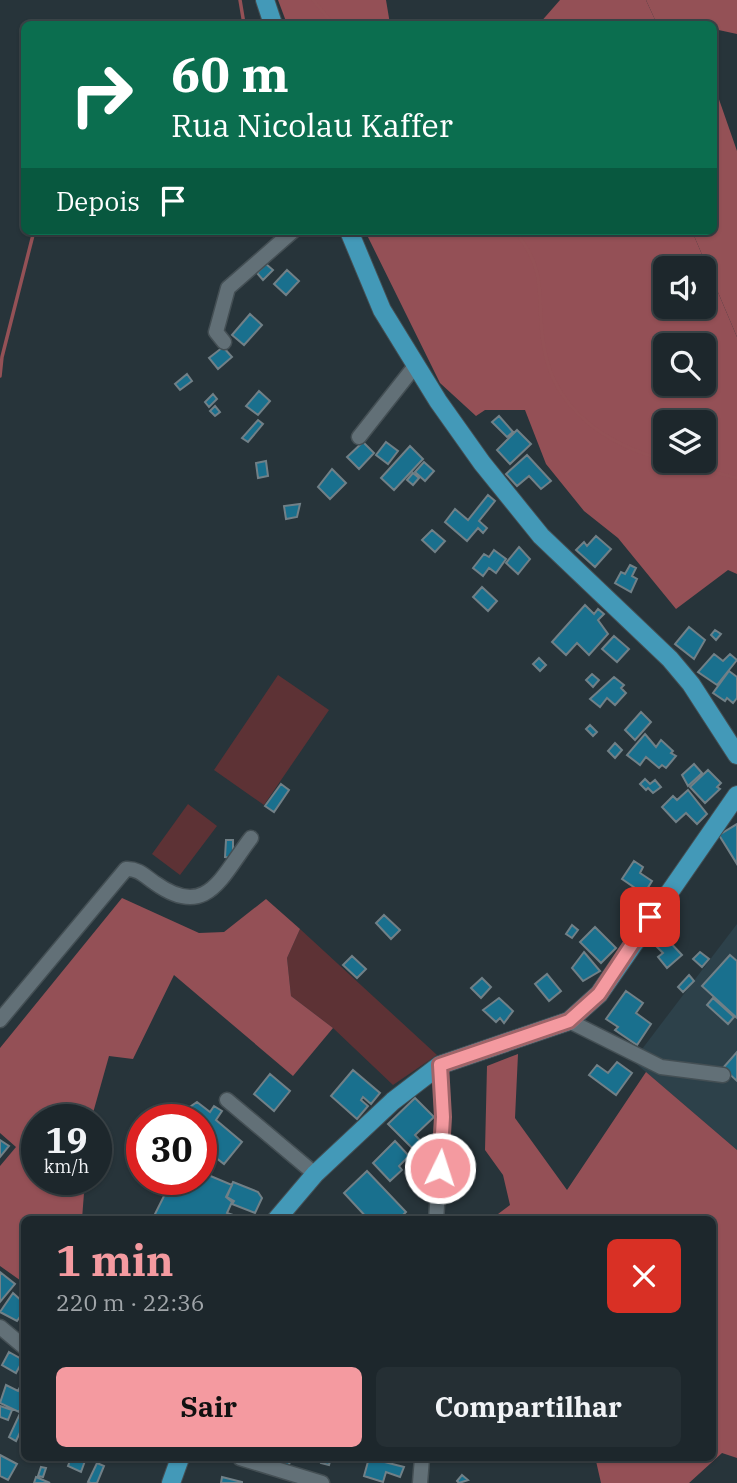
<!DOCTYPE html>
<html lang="pt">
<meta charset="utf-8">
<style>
:root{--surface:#1d272c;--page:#252f34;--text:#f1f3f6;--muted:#a0a5a9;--line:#3b4448;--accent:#f49aa0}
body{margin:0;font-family:"IBM Plex Serif",serif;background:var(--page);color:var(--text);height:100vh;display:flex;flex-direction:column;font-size:26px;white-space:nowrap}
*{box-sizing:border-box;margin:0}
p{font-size:23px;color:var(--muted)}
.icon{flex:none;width:38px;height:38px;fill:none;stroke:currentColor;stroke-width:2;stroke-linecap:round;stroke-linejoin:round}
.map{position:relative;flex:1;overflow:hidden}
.details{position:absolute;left:21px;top:1216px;width:695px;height:245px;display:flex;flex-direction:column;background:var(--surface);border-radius:10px;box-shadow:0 2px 5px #0004,0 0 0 2px var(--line)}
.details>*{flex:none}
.guide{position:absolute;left:21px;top:21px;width:696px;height:214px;border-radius:10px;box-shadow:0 2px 5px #0004,0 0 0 2px var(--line);background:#0b6e4f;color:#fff;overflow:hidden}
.fabs{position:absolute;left:653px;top:256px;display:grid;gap:14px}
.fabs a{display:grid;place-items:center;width:63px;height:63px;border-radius:10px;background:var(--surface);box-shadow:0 2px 5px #0004,0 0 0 2px var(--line);font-size:35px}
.speed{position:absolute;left:21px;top:1104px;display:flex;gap:14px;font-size:35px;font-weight:700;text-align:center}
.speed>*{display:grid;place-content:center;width:91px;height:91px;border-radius:50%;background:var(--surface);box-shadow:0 2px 5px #0004,0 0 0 2px var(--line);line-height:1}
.speed small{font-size:18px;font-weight:400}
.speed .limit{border:10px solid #d22;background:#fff;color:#111}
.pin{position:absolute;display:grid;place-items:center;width:60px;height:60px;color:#fff;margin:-30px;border-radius:14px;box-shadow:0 4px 10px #0006}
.me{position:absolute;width:77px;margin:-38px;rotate:4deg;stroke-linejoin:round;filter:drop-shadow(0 0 5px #0008)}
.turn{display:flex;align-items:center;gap:24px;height:147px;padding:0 35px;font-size:32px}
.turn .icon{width:91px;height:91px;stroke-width:2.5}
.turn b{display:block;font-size:49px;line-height:60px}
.then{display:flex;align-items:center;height:66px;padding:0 35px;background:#0003;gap:14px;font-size:26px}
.round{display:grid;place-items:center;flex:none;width:74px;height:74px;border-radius:10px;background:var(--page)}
.overview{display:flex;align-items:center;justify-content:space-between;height:119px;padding:0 35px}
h1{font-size:42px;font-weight:700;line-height:52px;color:var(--accent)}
.button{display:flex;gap:14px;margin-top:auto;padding:14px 35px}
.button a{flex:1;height:80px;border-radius:10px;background:var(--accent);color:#111;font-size:28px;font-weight:700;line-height:80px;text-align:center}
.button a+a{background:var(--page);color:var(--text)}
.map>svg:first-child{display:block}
.built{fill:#2d414a}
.green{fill:#5d3235}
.forest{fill:#945056;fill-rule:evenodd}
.water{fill:#945156}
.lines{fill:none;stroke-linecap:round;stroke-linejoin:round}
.stream{stroke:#945156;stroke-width:3.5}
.building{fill:#19708e;stroke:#718087;stroke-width:2}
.minor-casing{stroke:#444f54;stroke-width:17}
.major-casing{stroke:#444f54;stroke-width:20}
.minor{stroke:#627077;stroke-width:14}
.major{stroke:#4399b8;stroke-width:18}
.route-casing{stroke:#9f6468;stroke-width:18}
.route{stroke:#f49aa0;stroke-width:12}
</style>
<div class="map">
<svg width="737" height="1483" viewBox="0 0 737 1483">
<rect width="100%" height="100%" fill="#27343a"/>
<path class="built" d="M737,924V1150L633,1061Z"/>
<path class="green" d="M278,675L329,710L264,805L214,770Z
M188,804L217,826L180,875L152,854Z
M300,929L437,1055L393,1085L333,1028L291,996L287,958Z"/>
<path class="forest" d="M278,0H386L390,24H287Z
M560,0H646L657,24H539Z
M365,231H692L737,337V574L728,570L676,609L618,538L584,511L546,464L525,410H485L476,416L440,383ZM665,268H704V306H665ZM665,345H704V383H665ZM665,422H704V460H665Z
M122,898L199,933L224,932L266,899L300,929L287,958L291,996L333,1028L293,1076L174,975L133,1059L109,1056L91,1120H37V1180H85L82,1219L24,1220V1283L0,1266V1166L16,1147L0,1133V1048Z
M518,1054L515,1118L567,1190L646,1072L737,1150V1458L722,1453L689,1483H601L596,1461L519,1458H712V1220H490L510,1205L503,1175L485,1150L487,1066Z"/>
<path class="water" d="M646,0H737V34L714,29V24H657Z
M714,85L737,151V337L692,231H714Z"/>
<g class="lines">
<path class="stream" d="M240,0L244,24
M313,0L333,24
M515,231C550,275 535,297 544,347C554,410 607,445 665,460
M0,376L2,357L34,231
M667,460L737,478"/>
</g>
<path class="building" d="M266,264L273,270L263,280L257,273Z
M287,270L299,281L286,295L274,284Z
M250,314L262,325L244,345L232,335Z
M223,347L232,357L218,369L209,358Z
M187,374L192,381L180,390L175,384Z
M259,391L270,401L258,415L246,406Z
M213,394L217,399L209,407L205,402Z
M215,406L220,412L215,416L210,411Z
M499,416L513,432L507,437L492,422Z
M258,420L263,424L248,442L242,438Z
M517,430L531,444L510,464L497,450Z
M363,442L374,453L359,469L347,457Z
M386,442L398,451L388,464L376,455Z
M410,446L423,459L394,490L381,478Z
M527,455L551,481L541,489L529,476L517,486L506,474Z
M266,461L268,476L258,478L256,463Z
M424,462L434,471L425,481L415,472Z
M332,469L346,483L330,499L318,487Z
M413,473L419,478L413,485L407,480Z
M488,495L495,501L479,521L487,528L483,533L478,528L467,541L445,522L455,509L468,520Z
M300,504L297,517L286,519L284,506Z
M432,530L445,541L435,552L422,540Z
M596,536L611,549L595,567L576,550L584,542L587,546Z
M519,547L530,559L518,574L506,563Z
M494,550L506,559L496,573L489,568L483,576L473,568L484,554L489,557Z
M630,565L636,568L632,576L637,579L631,592L615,583L621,572L625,574Z
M482,587L497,601L488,611L473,597Z
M585,605L594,614L598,609L604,614L598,620L608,634L589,655L577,643L566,655L552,642Z
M689,627L705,640L694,659L675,644Z
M715,630L721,634L716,640L711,635Z
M614,636L629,649L617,662L602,649Z
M714,654L723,661L730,654L737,660L717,685L698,672Z
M539,658L546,665L540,671L533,664Z
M729,671L737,677V698L733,703L727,698L725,701L713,693Z
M592,674L599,680L593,687L586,680Z
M614,677L624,685L621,688L626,693L615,705L607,698L600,707L590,699Z
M641,712L651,722L635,740L625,730Z
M590,725L597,732L593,736L586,729Z
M645,734L656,747L661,740L673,751L671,753L676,756L666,768L662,765L659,768L646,757L640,765L627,755Z
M615,743L622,750L615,758L608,751Z
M694,764L702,773L688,786L682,775Z
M708,770L721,783L717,787L720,789L705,803L690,787Z
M645,779L650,784L655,780L661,787L653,793L648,788L646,790L640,784Z
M281,784L289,790L274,812L265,806Z
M688,790L707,814L697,824L686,813L676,822L662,807L673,796L677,800Z
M737,824V864L719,835Z
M226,840H233V858L225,857Z
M634,861L643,867L640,873L652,881L644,894L622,879Z
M384,915L400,930L391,939L376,923Z
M572,925L578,930L572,938L566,934Z
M595,927L616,948L601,963L580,942Z
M665,937L682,955L667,968L658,957L663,953L656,946Z
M584,952L600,971L583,981L572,968Z
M700,952L709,959L702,967L693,959Z
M730,955L737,961V1018L702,986Z
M352,956L366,969L357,978L343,965Z
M547,974L561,991L549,1001L535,984Z
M689,975L694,981L683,992L678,987Z
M482,978L491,987L481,998L471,988Z
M626,991L643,1003L636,1013L651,1024L637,1045L615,1030L618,1027L606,1019Z
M499,998L513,1011L504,1023L500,1018L496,1022L483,1010Z
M713,998L734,1017L728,1024L707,1005Z
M737,1052V1081L723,1068Z
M617,1062L632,1073L616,1095L589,1075L597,1065L608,1073Z
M353,1070L380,1093L371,1104L363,1097L361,1100L368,1106L357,1119L331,1096Z
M270,1074L290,1091L274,1111L254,1094Z
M415,1098L434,1117L415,1135L431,1152L423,1159L388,1124Z
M197,1102L210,1112L214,1106L222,1111L216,1120L242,1142L224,1164L201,1146V1120H171Z
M0,1140L9,1146L0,1157Z
M395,1141L409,1156L399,1166L402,1170L390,1181L373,1163Z
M418,1159L427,1165L420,1177L411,1172Z
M367,1171L406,1212L398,1220H369L344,1193Z
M201,1172L232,1185L226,1197L232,1202L227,1213L236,1216L235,1220H152L172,1180H201Z
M233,1182L258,1192L262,1198L255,1213L232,1204L234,1201L227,1197Z
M0,1272L15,1284L0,1302Z
M13,1293L24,1303V1311L17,1321L0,1312Z
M9,1352L23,1360L16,1373L2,1365Z
M22,1383L24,1401L19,1412L0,1403L6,1385L18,1391Z
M24,1405V1429L22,1428L16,1441L9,1437Z
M0,1406L12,1410L8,1420L0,1417Z
M0,1455L17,1464L8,1480L0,1476Z
M71,1458H86L81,1472L68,1466Z
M272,1458H293L287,1467Z
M322,1458H331L329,1465L321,1463Z
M369,1458L404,1467L400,1477L386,1472L383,1482L364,1476Z
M97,1463L104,1466L97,1483H91L88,1482Z
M41,1467L46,1468L43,1477L38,1476Z
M462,1475L468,1480L459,1483L457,1481Z
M36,1477L50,1483H34Z
M222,1477L242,1482V1483H221Z"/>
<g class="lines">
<g class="minor-casing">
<path id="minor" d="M224,342L216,332L228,288L293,231
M359,437L415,366
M0,1020L126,869C138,868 146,877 155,883C207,920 221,877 251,838
M569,1021L661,1067L723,1075
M227,1100L315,1174
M436,1220L443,1117L440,1065
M0,1327L24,1347
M240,1458L322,1483
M420,1483L422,1458"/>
</g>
<g class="major-casing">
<path id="major" d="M265,0L273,24
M349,231L382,310L438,401L482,463L541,536L670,659L691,684L737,755
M276,1220L315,1174L393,1101L440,1065L569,1021L599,994L737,795
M171,1483L180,1458"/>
</g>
<use href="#minor" class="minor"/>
<use href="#major" class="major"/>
</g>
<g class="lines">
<g class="route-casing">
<path id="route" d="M440,1168L443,1117L440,1065L569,1021L599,994L650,917"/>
</g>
<use href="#route" class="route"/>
</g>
</svg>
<div class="fabs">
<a><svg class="icon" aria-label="sound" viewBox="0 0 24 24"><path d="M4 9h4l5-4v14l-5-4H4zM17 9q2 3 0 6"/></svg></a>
<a><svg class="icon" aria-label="search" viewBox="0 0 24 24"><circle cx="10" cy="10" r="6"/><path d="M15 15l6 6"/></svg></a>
<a><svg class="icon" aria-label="layers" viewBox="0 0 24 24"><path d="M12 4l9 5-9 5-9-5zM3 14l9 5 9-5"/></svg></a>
</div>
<div class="speed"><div>19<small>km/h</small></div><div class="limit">30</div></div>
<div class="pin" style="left:650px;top:917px;background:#d93025"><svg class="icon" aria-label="arrive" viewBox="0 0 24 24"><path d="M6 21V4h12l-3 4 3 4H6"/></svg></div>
<svg class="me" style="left:440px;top:1168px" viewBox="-20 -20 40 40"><circle r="17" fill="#f49aa0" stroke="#fff" stroke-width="3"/><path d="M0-11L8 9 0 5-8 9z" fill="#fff"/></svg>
<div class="guide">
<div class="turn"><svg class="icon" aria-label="right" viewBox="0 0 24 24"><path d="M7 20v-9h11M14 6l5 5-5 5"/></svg><div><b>60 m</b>Rua Nicolau Kaffer</div></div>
<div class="then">Depois<svg class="icon" aria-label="arrive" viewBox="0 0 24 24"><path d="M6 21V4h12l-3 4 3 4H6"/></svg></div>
</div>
<section class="details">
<div class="overview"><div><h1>1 min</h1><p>220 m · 22:36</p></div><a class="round" style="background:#d93025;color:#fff"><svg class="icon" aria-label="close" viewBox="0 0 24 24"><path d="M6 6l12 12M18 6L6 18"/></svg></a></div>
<div class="button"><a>Sair</a><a>Compartilhar</a></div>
</section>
</div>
